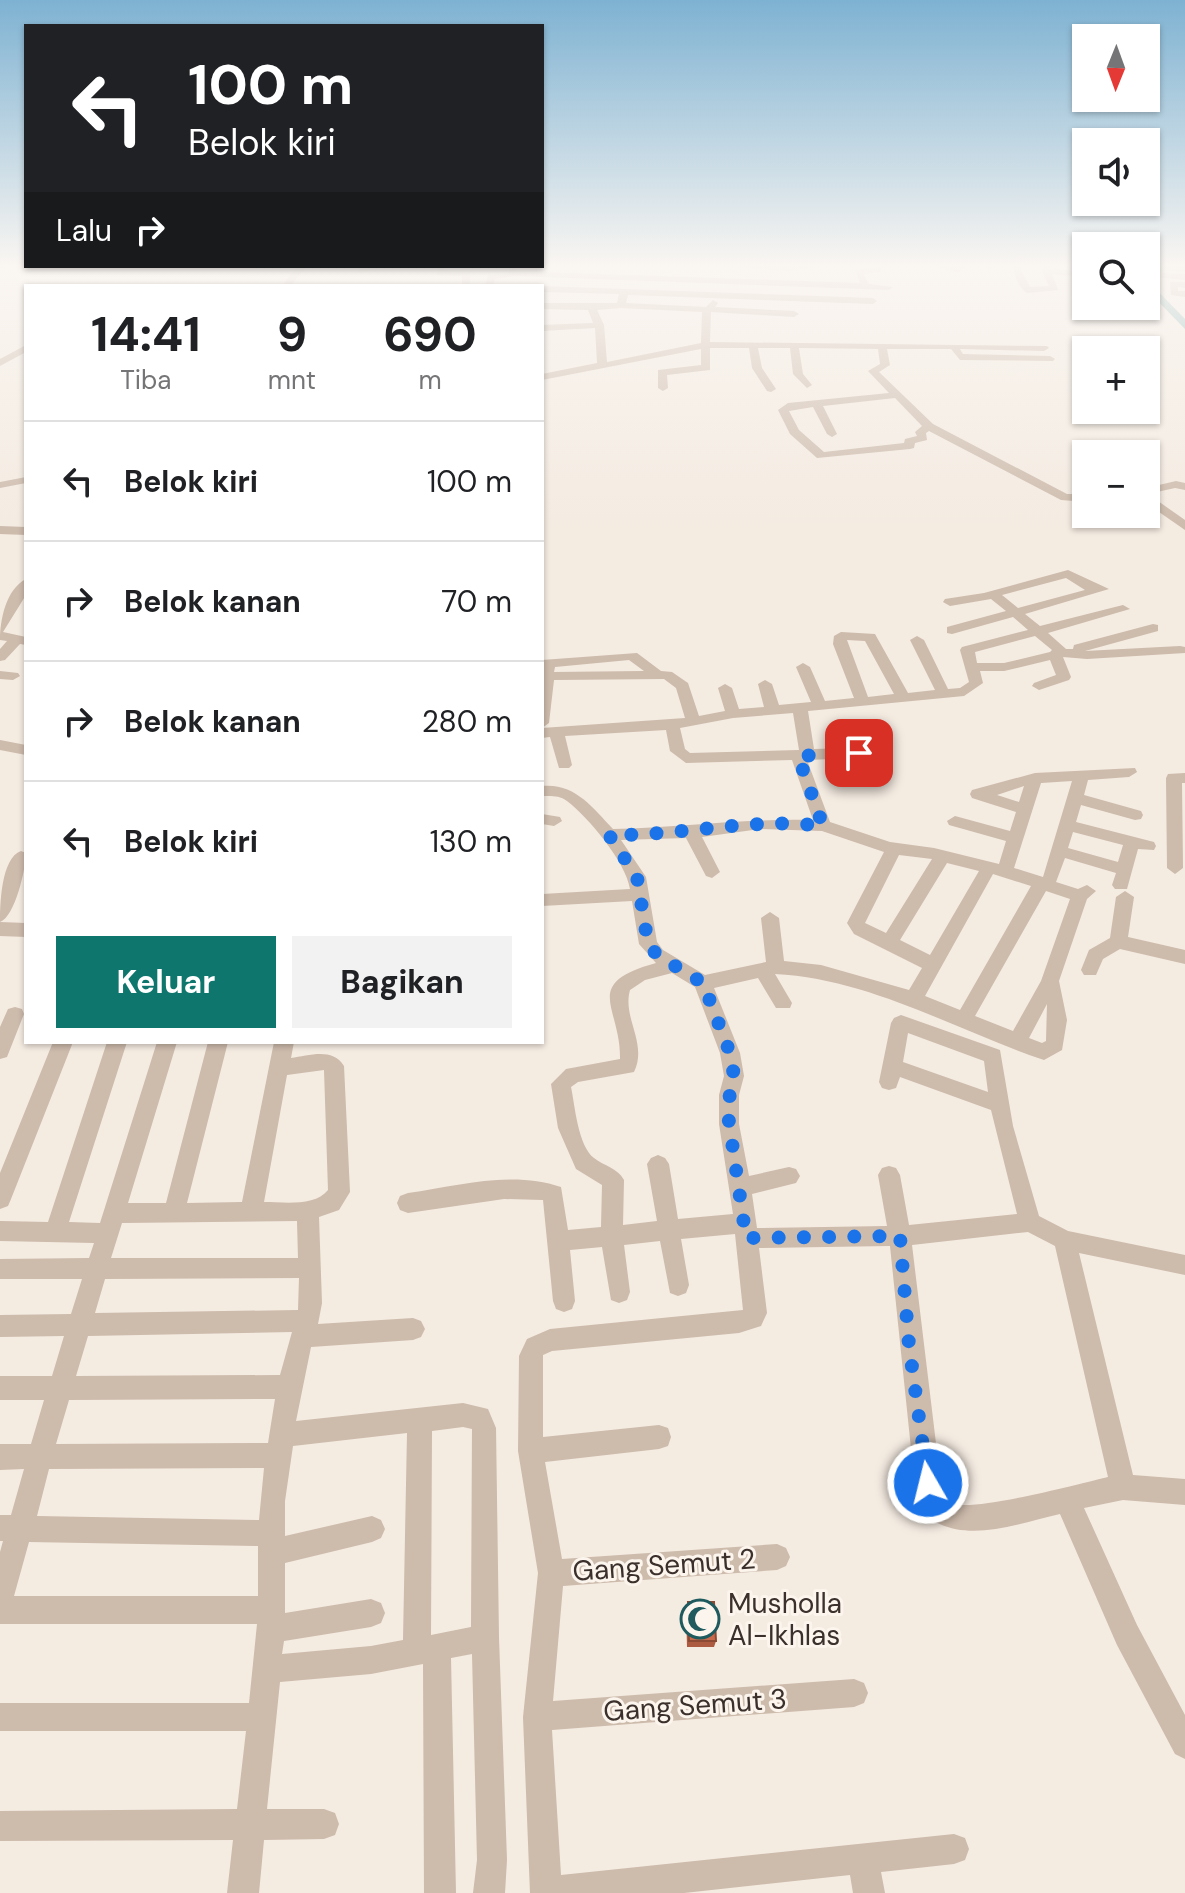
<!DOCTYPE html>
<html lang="id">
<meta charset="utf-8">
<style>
:root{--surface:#fff;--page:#f2f2f2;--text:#202124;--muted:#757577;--line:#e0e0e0;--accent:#0f766e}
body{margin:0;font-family:"DM Sans",sans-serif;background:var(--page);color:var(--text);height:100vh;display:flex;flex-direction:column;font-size:30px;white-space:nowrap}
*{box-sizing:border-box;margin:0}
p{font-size:26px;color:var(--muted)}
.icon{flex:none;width:44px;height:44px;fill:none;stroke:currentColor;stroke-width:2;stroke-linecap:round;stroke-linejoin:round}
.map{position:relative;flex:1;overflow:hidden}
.sheet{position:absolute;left:24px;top:284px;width:520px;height:760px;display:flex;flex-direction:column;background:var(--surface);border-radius:0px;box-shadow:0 2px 6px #0004}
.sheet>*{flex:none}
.banner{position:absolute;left:24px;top:24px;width:520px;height:244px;border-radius:0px;box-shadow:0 2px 6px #0004;background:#202124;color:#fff;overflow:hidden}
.needle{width:52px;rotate:181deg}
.controls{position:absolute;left:1072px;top:24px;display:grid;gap:16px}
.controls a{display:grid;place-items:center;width:88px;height:88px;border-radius:0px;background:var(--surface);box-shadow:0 2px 6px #0004;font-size:40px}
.pin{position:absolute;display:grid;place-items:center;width:68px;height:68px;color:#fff;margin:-34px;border-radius:16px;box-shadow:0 4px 12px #0006}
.me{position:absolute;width:88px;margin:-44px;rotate:352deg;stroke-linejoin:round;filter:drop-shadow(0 0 6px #0008)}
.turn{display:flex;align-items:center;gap:28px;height:168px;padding:0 32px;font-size:36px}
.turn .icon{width:104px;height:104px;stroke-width:2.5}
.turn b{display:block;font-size:56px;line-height:68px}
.then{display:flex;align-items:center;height:76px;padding:0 32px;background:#0003;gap:16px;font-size:30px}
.eta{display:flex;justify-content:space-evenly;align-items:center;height:136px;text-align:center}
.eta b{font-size:48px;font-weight:700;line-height:56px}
.action{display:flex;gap:16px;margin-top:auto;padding:16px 32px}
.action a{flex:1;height:92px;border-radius:0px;background:var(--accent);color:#fff;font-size:32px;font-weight:700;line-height:92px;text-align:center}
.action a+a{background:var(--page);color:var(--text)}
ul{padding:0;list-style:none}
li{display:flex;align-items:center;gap:24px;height:120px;padding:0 32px;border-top:2px solid var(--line)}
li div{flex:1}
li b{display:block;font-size:30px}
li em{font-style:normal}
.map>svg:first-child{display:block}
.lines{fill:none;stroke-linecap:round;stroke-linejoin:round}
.river{fill:#7fb0b2;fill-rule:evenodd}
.minor{fill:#cdbbac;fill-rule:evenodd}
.wall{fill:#ac5a40}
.building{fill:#c8694b;stroke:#8c4a34;stroke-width:2}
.route{stroke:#1a73e8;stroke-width:14;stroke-dasharray:0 25.2}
.labels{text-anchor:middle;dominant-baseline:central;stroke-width:6;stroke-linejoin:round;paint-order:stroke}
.near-street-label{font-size:28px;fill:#3b302b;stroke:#fbf5ee}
.near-poi-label{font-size:28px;fill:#3b302b;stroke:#fbf5ee;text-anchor:start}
</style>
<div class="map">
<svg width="1185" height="1893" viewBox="0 0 1185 1893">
<rect width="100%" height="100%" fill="#f4ebe1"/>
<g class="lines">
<path class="river" d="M1146,279L1185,319V329L1146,289Z"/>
<path class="minor" d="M0,265H9L0,270Z
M712,265H825L788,271Z
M928,265H966L959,273Z
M986,265H994L989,270Z
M1014,265H1022L1021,270L1030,287L1049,286L1043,273L1044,265H1052V269L1086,271V277L1052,274L1058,290L1027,293C1020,289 1012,273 1014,265Z
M1155,265L1185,266V272L1162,270V273L1185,274V280L1155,277Z
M298,266H306L291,286H282Z
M365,266H375L365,273H359V269Z
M439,266H447L445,270L470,271V286H462V276L436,275Z
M510,266H518L517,271L860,283L855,270L879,267L882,272L863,274L869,284L893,287L889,290L515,276L495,279L493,286H485L488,275L508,274Z
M1170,282H1185V288L1178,287V291H1185V297L1171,295Z
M542,286L873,298L877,301L873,304L628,295L626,303L706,307L713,300L718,303L715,307L794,311L799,314L794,317L711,312L710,342L1047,346L1049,348L1044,351L960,349L963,354L1050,356L1055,359L1053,361L960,360L951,349H887L890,365L879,372L933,424L1067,494H1086V502L1061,500L929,431L926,433L927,440L915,443L914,448L910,449L817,458L790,434L778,410L788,403L889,393L868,371L880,364L878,349L799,348L803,374L812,385L807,388L793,374L790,348H758L762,368L776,389L771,392L767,391L752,368L749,348H710V370L667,375L668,388L663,391L658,388V370L701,365V349L542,380V374L597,363L595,328L542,331V325L593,323L588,310L542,309V303H617L619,294L542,292ZM621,308L702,312L701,343L607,362L604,325L597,310ZM895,398L922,426L915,432L917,436L905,439L904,443L824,452L799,430L789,411L813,407L827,434L832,437L837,434L823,406Z
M26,345V352L0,366V359Z
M26,477V483L0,488V482Z
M1176,481L1185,483V490L1175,488L1148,494L1185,520V530L1146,503V488Z
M0,526L26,527V535L0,534Z
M1068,570L1109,589L1025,614L1040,626L1123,605L1130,609L1048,633L1066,649H1073L1074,645L1153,624L1158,625V631L1085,651L1180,646L1185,647V653L1087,659L1063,657L1071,677L1069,680L1039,690L1032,686L1034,683L1056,675L1050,660L1004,671H980L983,683L964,696L808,711L814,749L884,747L892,752L884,757L807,760L830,822L890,842L934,848L999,864L1006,841L949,825L947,821L955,816L1010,831L1016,812L972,798L970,794L972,790L1035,773L1135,768L1137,772L1129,777L1088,780L1084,795L1141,811L1143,815L1141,819L1135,820L1081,805L1076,822L1154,842L1156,846L1154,850L1138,849L1127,889H1115L1112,885L1116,873L1065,858L1056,882L1078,889L1087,885L1096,891L1087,899L1059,981L1067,1020L1062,1050L1044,1060C955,1030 871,979 775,974L792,1003L790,1008H776L758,978L714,988L740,1053L744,1076L739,1095V1124L749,1176L789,1167L796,1169L800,1176L796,1183L752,1194L757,1228L887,1226L878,1175L882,1168L889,1166L896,1168L900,1175L909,1225L1017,1214L991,1110L900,1077L896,1088L889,1090L882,1088L879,1082L891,1023L894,1018L901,1015L1000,1050L1013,1126L1039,1216L1068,1231L1185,1255V1275L1079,1253L1133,1475L1185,1479V1505L1123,1500L1084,1508L1137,1625L1185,1715V1759L1175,1754L1117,1645L1060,1514C1019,1523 965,1545 928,1517L913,1468L890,1246L759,1248L767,1313L761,1326L739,1333L552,1351L543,1355V1437L659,1425L668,1428L671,1437L668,1446L659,1449L545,1462L562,1559L777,1544L786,1548L790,1557L786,1566L777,1570L563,1586L553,1701L854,1679L864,1683L868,1693L864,1703L854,1707L552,1730L561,1875L954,1834L965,1838L969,1849L965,1860L954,1864L881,1872L885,1893H853L850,1875L684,1893H530L523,1717L538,1573L518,1451L519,1356L527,1339L550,1329L743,1310L735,1234L681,1239L689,1285L686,1293L678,1296L670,1293L660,1241L624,1245L630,1292L627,1300L619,1303L611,1300L602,1247L570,1250L575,1301L572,1309L564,1312L556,1309L553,1301L543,1200L504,1199L408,1213L400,1210L397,1203L400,1196L408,1193C457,1186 512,1170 561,1187L568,1230L601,1227L602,1185L576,1169L558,1128L551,1084L566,1069L620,1059C621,1006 580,984 656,963L639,944L632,901L542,906V894L630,889C626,862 588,817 567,801C559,795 551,796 542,796V786C575,783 592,807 613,829C681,828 744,818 813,820L792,760L686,763L670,751L666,730L565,736L572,765L569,768H559L550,737L542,738V728L685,718L676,688L664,679L554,680L549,723L542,728V660L637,653L661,671L672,672L688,683L699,716L725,711L718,688L725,684L732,688L739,709L764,707L758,684L765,680L772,684L779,705L811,702L796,667L803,663L810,667L825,701L854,698L833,644L834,636L841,632L875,634L908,693L935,690L910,640L917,636L924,640L948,689L960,688L969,682L960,650L962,647L1028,630L1013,617L952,634L947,633V627L1006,611L991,599L950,606L943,602L945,599L984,593ZM1066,578L1085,590L1018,608L1002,595ZM1035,636L1052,650L1050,652L1004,663H977L975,652ZM847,640L865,641L894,694L868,697ZM629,660L644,671L554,672L555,667ZM793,713L799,750L690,753L685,749L680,728L733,718ZM1072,781L1043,877L1014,868L1041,783ZM1024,786L1019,802L997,795ZM760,829L822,831L884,852L847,923L854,934L922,968L909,990L821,965L784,961L779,918L770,912L761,918L766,962L705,975L663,950L657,942L646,877L621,840L686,838L706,876L712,878L720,872L702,837ZM1073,832L1123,845L1118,862L1068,848ZM899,855L932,859L886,933L865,923ZM947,863L979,871L930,955L900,940ZM993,874L1031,886L960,1010L925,996ZM1046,891L1070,899L1041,981L1013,1031L975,1016ZM672,973L695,987L720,1053L724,1076L719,1095V1124L733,1214L678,1219L669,1164L665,1158L658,1155L651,1158L647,1164L657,1221L623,1225L624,1180C618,1168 604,1166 594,1158C578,1146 575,1106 571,1087L578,1082L634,1072C648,1043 622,1018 630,990L645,980ZM1047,1004L1046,1041L1042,1043L1029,1038ZM908,1033L984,1061L988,1092L903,1062ZM1028,1232L1055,1246L1108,1477C1083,1483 970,1513 952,1503C943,1498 941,1477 939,1468L912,1245Z
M26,579V595L3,632L26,637V645L20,644L5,660L0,661V649L7,641L0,640C0,620 6,589 26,579Z
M0,671L18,673L20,676L13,680L0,679Z
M0,740L26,745V755L0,750Z
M1185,773V783H1182L1183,868L1175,874L1167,868L1166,778L1168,774Z
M542,814L560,817L562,821L554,826L542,824Z
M21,851L26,853C26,868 15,917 0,922C0,905 1,858 21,851Z
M1125,891L1134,897L1128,937L1185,950V964L1120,949L1103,959L1096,975H1084L1081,970L1089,950L1110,938L1116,897Z
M0,922L26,923V937L0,936Z
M15,1007L22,1009L24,1014L7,1057L0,1059V1027L8,1009Z
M53,1042H73L11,1199L8,1206L0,1209V1173Z
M107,1042H127L69,1222L100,1223L157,1042H177L128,1203H166L208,1042H228L187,1203L242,1202L274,1042H294L291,1058C309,1056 332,1047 344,1066L350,1192L339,1210L319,1217L322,1303L318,1324L413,1318L421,1321L425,1329L421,1337L413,1340L311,1347L296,1421L463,1403L488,1409L496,1428L499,1638L507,1860L505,1893H473L477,1860L472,1654L451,1658L456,1893H424L423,1664L371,1674L280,1682L267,1809H324L335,1813L339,1824L335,1835L324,1839L264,1840L259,1893H227L233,1840L0,1841V1811L237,1809L246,1731H0V1703H249L257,1624H0V1552L3,1541H0V1515H11L24,1469L0,1470V1444H31L44,1400H0V1376H52L64,1336L0,1337V1315L71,1314L82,1279H0V1259L89,1258L94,1243L0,1241V1221L48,1222ZM324,1070L328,1190C315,1207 283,1202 264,1202L287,1075ZM297,1221L298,1258H111L122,1223ZM299,1278L298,1310L95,1313L105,1279ZM292,1332L280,1375L76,1376L88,1336ZM275,1399L268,1443L56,1444L69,1400ZM463,1427L472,1429L471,1627L431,1635L432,1431ZM407,1433L403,1640L371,1646L282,1654L284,1641L371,1627L381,1623L385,1613L381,1603L371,1599L285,1613V1563L372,1542L381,1538L385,1529L381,1520L372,1516L285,1536V1501L293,1446ZM264,1468L259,1520L37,1516L49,1469ZM29,1542L258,1546V1596H14Z"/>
</g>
<path class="wall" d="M688,1602L716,1641L714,1647H687L686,1608Z"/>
<path class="building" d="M688,1602H714L716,1641H689Z"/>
<linearGradient id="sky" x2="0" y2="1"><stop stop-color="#7eb2d2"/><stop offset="0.5" stop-color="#faf6f2"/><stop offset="1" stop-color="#faf6f2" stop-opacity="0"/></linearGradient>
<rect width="1185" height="530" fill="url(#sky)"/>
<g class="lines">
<path class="route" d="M859,753L798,756L823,826C751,817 681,836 609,835L637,877L648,944L657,955L703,983L730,1053L734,1076L727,1108L746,1238L900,1236L909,1345L928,1483"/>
</g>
<defs>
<g id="mosque-ring" transform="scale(2)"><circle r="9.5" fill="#fbf5ee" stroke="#1f5a5e" stroke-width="1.5"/><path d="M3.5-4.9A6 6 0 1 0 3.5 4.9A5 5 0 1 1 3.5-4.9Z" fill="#1f5a5e"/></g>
</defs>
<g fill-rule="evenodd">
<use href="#mosque-ring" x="700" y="1619"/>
</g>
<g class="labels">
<g class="near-street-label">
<text transform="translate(664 1565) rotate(-4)">Gang Semut 2</text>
<text transform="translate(695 1705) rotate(-4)">Gang Semut 3</text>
</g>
<g class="near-poi-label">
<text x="728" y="1603">Musholla<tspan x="728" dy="32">Al-Ikhlas</tspan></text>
</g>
</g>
</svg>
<div class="controls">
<a><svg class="needle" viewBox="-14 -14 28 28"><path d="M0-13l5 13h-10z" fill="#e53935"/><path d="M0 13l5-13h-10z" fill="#757577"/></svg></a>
<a><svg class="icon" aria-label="sound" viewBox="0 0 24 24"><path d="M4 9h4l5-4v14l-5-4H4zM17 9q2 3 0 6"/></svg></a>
<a><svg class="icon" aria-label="search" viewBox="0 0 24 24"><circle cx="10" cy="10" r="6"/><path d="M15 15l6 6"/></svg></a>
<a>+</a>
<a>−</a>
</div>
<div class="pin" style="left:859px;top:753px;background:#d93025"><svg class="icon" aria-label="arrive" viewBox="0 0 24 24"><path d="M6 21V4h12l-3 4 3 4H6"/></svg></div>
<svg class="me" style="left:928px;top:1483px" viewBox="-20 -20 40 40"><circle r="17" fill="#1a73e8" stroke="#fff" stroke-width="3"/><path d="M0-11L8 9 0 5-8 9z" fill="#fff"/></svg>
<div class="banner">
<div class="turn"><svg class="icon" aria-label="left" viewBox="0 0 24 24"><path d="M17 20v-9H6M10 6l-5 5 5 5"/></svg><div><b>100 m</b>Belok kiri</div></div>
<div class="then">Lalu<svg class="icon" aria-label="right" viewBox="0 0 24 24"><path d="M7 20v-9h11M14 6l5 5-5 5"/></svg></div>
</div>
<section class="sheet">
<div class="eta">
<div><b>14:41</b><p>Tiba</p></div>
<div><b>9</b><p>mnt</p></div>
<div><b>690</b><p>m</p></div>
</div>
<ul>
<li><svg class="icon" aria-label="left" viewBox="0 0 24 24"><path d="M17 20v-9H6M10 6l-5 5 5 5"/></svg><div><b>Belok kiri</b></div><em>100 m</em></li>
<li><svg class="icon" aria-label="right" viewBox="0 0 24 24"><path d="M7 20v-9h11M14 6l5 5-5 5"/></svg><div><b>Belok kanan</b></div><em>70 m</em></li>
<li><svg class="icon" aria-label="right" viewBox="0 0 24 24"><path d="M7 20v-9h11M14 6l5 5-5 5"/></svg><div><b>Belok kanan</b></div><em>280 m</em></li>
<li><svg class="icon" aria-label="left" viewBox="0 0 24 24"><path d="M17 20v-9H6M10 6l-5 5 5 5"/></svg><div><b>Belok kiri</b></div><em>130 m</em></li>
</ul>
<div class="action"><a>Keluar</a><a>Bagikan</a></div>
</section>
</div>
